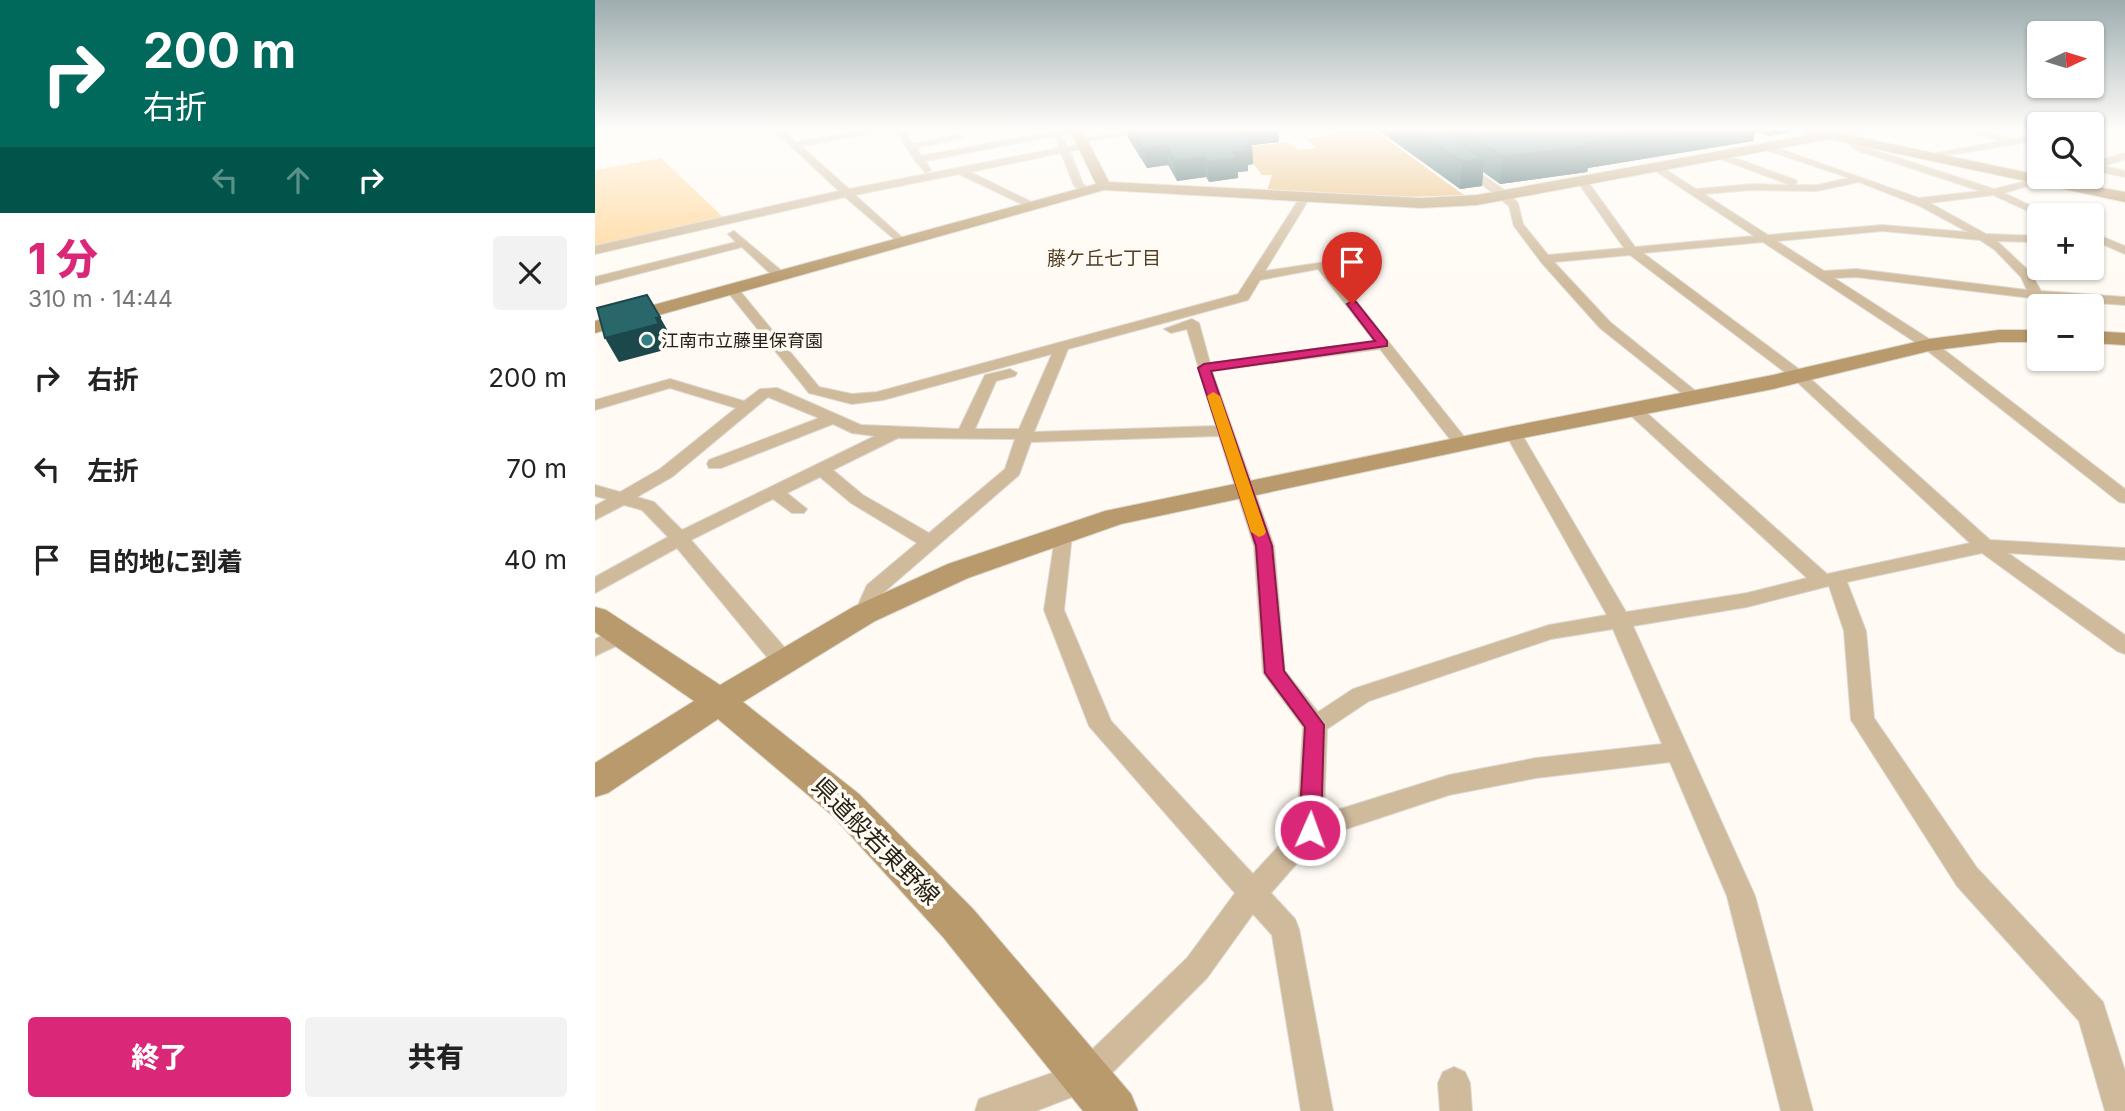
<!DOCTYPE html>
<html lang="ja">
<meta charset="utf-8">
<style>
:root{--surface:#fff;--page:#f2f2f2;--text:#222;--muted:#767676;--accent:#db2777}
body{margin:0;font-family:Inter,"Noto Sans JP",sans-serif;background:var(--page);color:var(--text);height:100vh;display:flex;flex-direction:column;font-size:26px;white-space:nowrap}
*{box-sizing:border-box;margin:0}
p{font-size:23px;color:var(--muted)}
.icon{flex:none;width:38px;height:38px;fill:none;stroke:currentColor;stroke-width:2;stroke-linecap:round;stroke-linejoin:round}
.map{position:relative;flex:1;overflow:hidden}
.side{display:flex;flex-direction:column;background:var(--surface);width:595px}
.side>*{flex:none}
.top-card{background:#00695c;color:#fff;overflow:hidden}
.needle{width:46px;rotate:86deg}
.tools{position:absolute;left:1432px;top:21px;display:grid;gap:14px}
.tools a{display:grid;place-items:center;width:77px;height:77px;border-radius:7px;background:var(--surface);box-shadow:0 2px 5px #0004;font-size:35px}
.pin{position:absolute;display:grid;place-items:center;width:60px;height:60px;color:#fff;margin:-72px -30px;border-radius:50% 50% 50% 0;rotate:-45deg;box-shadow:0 0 7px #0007}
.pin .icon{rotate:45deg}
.me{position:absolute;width:77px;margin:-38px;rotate:2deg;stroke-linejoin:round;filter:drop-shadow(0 0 5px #0008)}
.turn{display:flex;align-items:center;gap:24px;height:147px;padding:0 28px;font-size:32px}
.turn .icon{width:91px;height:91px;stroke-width:2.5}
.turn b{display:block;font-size:49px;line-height:60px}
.lanes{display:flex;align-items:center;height:66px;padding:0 28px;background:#0003;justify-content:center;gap:35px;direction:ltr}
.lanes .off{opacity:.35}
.round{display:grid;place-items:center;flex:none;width:74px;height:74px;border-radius:7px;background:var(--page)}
.summary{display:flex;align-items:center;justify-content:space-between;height:119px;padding:0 28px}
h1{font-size:42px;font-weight:800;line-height:52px;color:var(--accent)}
.primary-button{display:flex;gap:14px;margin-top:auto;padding:14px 28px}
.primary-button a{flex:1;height:80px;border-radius:7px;background:var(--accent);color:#fff;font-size:28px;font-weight:800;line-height:80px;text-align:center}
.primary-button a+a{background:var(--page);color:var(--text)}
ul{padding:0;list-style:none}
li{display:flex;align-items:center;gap:21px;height:91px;padding:0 28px}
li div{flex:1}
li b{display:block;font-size:26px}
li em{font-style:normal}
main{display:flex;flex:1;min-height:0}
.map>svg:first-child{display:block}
.green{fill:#ffd595}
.forest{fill:#e5b76f}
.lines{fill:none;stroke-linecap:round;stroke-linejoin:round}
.street-casing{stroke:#dcd8d0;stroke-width:2}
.secondary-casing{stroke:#dcd8d0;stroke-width:2}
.street{fill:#cfba9c;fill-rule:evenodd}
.secondary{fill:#b89a6c;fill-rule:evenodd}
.wall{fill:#23595c}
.shaded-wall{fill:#1d484b}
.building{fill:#29676b;stroke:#1d484b;stroke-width:2}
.route{fill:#db2777;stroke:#8e194d;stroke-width:2}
.slow{fill:#f59e0b}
.poi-dot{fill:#347d82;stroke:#fffbf4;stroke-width:2.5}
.labels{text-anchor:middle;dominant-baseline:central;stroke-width:7;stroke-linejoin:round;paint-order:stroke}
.far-poi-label{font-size:18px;fill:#272014;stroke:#fffbf4;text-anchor:start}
.far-neighbourhood-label{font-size:19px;fill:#4f3e24;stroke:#fffbf4}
.near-street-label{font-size:24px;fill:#272014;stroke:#fffbf4}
</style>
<main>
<section class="side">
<div class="top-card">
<div class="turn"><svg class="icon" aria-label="right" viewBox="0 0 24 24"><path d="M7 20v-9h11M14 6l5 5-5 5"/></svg><div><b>200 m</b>右折</div></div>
<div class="lanes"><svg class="icon off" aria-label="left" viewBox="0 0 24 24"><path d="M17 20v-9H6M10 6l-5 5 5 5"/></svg><svg class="icon off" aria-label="ahead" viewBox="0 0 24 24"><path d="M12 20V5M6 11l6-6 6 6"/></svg><svg class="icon" aria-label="right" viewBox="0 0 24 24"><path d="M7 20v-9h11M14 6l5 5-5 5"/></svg></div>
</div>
<div class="summary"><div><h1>1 分</h1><p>310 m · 14:44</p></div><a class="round"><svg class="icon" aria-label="close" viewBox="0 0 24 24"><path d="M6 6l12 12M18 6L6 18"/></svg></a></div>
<ul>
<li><svg class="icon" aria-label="right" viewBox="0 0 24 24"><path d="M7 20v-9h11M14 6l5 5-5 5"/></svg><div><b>右折</b></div><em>200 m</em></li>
<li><svg class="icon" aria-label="left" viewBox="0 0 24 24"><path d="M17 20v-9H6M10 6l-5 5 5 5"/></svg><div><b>左折</b></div><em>70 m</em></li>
<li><svg class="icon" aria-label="arrive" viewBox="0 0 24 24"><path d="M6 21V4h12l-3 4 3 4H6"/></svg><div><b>目的地に到着</b></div><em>40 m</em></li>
</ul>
<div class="primary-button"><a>終了</a><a>共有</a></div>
</section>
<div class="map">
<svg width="1530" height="1111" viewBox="0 0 1530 1111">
<rect width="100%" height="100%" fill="#fffbf4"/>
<path class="green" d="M66,158L129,218L0,248V170Z"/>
<path class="forest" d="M758,130H779L869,195L784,198L672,191L677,175H667L646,148L693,142L704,150L722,148L711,139Z"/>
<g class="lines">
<g class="street-casing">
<path id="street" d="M179,130H188L201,142L274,130H294L206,146L254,189L464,148L460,136L330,161L336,170L331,173L320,161L301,130H309L318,144L365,134L369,137L322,148L326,156L465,130H483L467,135L472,147L489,143L494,146L475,152L488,184L496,191L491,194L479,186L466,153L375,172L441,204V208L437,209L364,174L260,195L310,240L312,242L306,245L250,197L0,254V246L244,191Z
M543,130H570L486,142L482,139Z
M1262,130H1289L1253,136L1267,146L1399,189L1447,177H1463L1409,193L1456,215L1444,216L1398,195L1335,203L1391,234L1444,236V242L1402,241L1435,272L1446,291L1530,297V305L1450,299L1454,306H1444V309L1436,298L1261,277L1239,278L1339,342L1530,489V503L1524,502L1329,348L1168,242L1048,253L1209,373L1395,540L1530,548V560L1413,553L1530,635V654L1522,651L1387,553L1252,582L1271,631L1279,718L1382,868L1508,1002L1530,1071V1111H1510L1484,1021L1362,886L1260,726L1256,720L1249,631L1234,586L1152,607L1038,626L1160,896L1218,1111H1186L1132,896L1075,762L941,778L854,795L724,838L676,893L700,919L704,929L738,1111H706L677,935L658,914L612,978L503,1087L441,1111H380L384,1099L482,1064L592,958L640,893L494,726L449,610L461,531H475L477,535L469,610L516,721L658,874L702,826L708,727L668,673L659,546L624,436L436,442L424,475L288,593L276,619H262L259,614L272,585L322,543L256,503L225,477L192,493L212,509L209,513H197L178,499L96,540L197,656L200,662L197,668L189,670L181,668L82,548L0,593V577L73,537L47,510L29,505L0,520V506L12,499L0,496V485L25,492L65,469L141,408L75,388L0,410V400L75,379L149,401L165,389L182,388L266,425L364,429L390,375L415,369L422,373L420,376L401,381L380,429H424L457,354L288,400L257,404L214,393L132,291V285H140L224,387L257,394L282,392L643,294L704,199L709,196L714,199L670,271L730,262L875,444L867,449L861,447L785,349L617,371L679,546L690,671L723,712L758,689L954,625L1012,615L910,433L912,430H924L926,433L1031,612L1152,593L1212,578L1032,412L1030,409L1032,406H1044L1232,574L1375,543L1199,379L1035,255L959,262L1015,322L1108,397L1100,402L1095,400L1005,328L946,262L919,226L914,206L861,164L869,162L914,193L923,203L928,224L953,255L1029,248L982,181L983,179H991L1040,247L1159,236L1059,170V166H1065L1101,189L1157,184L1195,185L1123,158L1121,156L1126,153L1201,180L1202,182L1199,185H1222L1254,178L1168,149V145L1171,144L1324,198L1385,191L1261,150L1249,139L1253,136L1242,138L1238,135ZM1264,182L1325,206L1373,232L1287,225L1173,235L1109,194L1157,190L1222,191ZM1287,231L1385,240L1400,250L1426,277L1432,290L1261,269L1229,271L1182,241ZM723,269L779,341L615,363L604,323L597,319L569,329L576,333L592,329L621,426L439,432L473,349L653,300L665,280ZM173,397L224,418L114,460L112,464L114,468H126L238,424L257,433L280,436L87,530L59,502L42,497L77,477ZM303,438L420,439L410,469L334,533L268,495L238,470ZM1018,629L1067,744L941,758L854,775L729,814L732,729L774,701L956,639Z
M1372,130H1386L1416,139L1444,134V140L1338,158L1336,156L1341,153L1406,141Z
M1530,153V159L1510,166L1530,171V177L1496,170V162Z
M139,231L188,272V278H180L147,247L0,285V277L141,242L133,234Z
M1496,232L1530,246V254L1496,239Z
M27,627L34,630L38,635L34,640L0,656V639Z
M859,1067L870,1072L875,1083L877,1111H845L843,1083L848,1072Z"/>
</g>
<g class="secondary-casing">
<path id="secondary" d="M475,130H487L514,182L826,198L882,195L1214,135L1209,130H1229L1444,175V177L1530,192V202L1234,139L882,205L826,208L509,190L0,333V321L501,184Z
M1404,330H1444V342H1404L1334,351L1178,389L918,440L526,524L373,578L280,621L148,702L264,794L378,909L536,1094L543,1111H488L348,937L238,816L123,719L13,793L0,797V763L99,701L0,632V607L11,610L125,685L258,607L353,564L510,511L918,426L1178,375L1334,339Z
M1496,331L1530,333V345L1496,343Z"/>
</g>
<use href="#street" class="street"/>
<use href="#secondary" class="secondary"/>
</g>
<path class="wall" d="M532,130H683L684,142L657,145L658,164L653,165V171L643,172V178L614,182L611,177L582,181L573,165L552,168L533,138Z
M783,130H1196L1195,132L1174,136L1160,131L1158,141L993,168L992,172L905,184L888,172L887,186L865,189Z"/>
<path class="shaded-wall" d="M641,130H683L684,142L657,145L658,164L653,165V171L643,172V178L614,182L612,162L638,153Z
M1073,130H1161L1158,141L993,168L992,172L905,184L908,157Z
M1176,130H1196L1195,132L1174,136Z
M571,145L573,165L552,168L549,149Z
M609,157L611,177L582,181L579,161Z
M889,159L887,186L865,189L867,162Z
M65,317L78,340L74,342L77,348L24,362L10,338Z"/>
<path class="building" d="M537,130H642L657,144L648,146L652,151L638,153L642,158L612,162L609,157L579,161L571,145L549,149Z
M819,130H845L889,159L867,162Z
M866,130H1073L990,143L996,146L908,157Z
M52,295L65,317L61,318L64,324L10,338L2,308Z"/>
<linearGradient id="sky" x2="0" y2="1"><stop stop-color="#9dacaf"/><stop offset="0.45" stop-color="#fffdfa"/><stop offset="1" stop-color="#fffdfa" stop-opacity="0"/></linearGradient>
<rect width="1530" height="286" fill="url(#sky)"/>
<path class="route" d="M757,301L761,302L792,341V346L616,371L677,546L689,671L729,725L726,830L723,837L715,840L708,837L704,830L710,727L670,673L661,546L603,368L609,364L780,341L752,304Z"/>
<path class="slow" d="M618,392L625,396L671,532L669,535L664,537L656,532L612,396Z"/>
<circle class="poi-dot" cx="52" cy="340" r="7"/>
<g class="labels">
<g class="far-poi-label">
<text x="66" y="340">江南市立藤里保育園</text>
</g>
<g class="far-neighbourhood-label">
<text x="509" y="258">藤ケ丘七丁目</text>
</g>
<g class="near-street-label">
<text transform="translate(281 841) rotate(45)">県道般若東野線</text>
</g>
</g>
</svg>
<div class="tools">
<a><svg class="needle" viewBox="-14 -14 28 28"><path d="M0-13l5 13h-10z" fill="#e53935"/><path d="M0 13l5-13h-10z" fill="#767676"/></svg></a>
<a><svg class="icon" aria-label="search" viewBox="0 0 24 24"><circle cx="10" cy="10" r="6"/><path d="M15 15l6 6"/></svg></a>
<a>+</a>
<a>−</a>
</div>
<div class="pin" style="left:757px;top:304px;background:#d93025"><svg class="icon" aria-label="arrive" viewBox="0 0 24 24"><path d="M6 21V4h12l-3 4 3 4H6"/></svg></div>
<svg class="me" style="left:715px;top:830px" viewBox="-20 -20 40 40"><circle r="17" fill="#db2777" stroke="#fff" stroke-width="3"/><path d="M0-11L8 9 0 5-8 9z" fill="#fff"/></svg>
</div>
</main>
